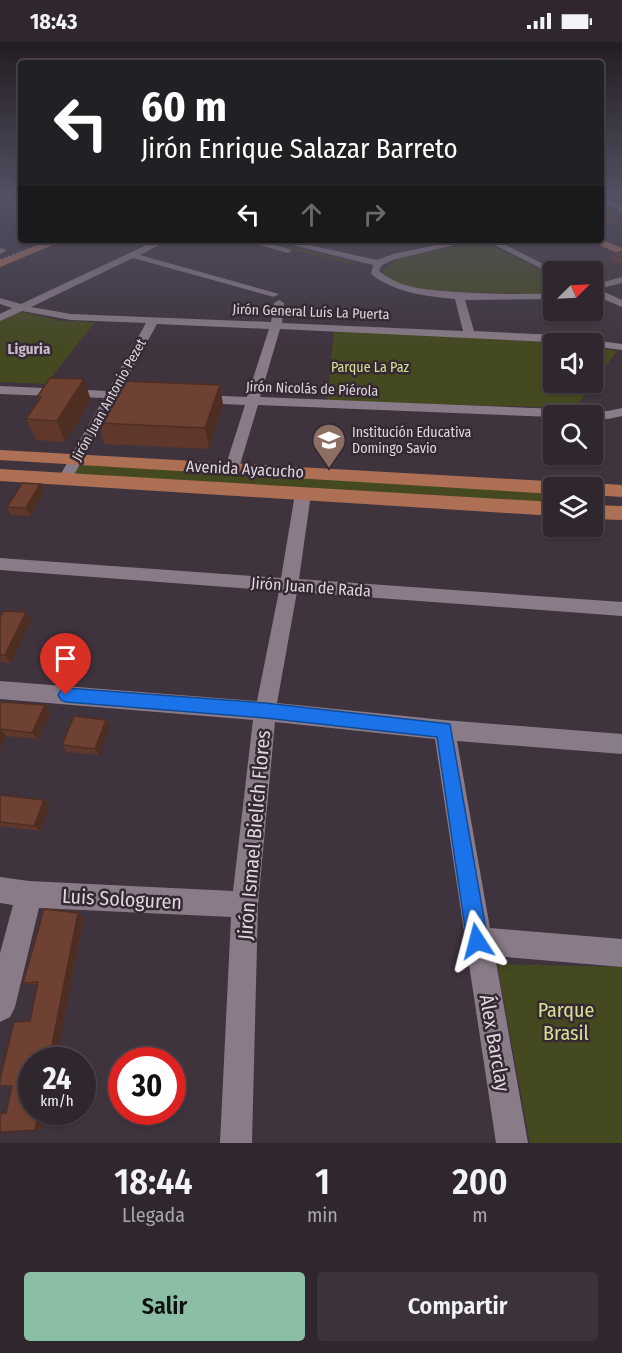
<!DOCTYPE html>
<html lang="es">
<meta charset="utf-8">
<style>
:root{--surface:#2f262e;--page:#3b323a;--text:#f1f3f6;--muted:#a7a5aa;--line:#4a434a;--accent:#8abfa5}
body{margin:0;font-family:"Fira Sans Condensed",sans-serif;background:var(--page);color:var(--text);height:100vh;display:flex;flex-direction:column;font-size:22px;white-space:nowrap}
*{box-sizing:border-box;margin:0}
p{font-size:20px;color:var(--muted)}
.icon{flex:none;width:33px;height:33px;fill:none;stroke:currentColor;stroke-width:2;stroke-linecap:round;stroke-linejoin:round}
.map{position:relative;height:1101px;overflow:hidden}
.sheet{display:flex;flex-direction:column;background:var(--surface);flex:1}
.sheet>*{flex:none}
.top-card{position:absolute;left:18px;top:18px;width:586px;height:183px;border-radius:6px;box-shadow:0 2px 4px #0004,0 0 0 2px var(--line);background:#202124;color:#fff;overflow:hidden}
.needle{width:39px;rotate:66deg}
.tools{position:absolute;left:543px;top:219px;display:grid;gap:12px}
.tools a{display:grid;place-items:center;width:60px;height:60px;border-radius:6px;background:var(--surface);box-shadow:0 2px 4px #0004,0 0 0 2px var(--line);font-size:30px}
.speed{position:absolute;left:18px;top:1005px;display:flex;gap:12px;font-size:30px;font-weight:700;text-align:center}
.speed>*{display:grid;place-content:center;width:78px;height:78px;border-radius:50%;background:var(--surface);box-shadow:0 2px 4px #0004,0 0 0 2px var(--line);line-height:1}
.speed small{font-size:15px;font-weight:400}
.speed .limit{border:9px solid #d22;background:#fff;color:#111}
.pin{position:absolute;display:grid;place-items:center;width:51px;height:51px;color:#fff;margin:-62px -26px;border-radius:50% 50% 50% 0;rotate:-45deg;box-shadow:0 0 6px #0007}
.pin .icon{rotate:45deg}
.me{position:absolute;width:66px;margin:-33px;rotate:351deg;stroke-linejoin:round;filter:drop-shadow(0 0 4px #0008)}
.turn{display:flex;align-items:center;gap:21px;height:126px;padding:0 24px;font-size:27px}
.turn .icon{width:78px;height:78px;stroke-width:2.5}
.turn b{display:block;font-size:42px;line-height:51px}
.lanes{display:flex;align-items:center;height:57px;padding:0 24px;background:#0003;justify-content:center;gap:30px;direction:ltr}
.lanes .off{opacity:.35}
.eta{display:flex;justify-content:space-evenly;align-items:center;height:102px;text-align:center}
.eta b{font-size:36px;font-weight:600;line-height:42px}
.primary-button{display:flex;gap:12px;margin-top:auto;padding:12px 24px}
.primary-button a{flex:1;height:69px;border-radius:6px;background:var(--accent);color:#111;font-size:24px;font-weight:600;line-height:69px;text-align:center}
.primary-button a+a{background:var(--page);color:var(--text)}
.status{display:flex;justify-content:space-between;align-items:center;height:42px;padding:0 30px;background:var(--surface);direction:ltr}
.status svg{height:16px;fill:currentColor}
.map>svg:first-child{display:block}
.green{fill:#454920}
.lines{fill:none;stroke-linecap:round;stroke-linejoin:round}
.minor{fill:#8a7b88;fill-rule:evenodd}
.major{fill:#ad7054;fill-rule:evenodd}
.rail{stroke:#928891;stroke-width:2;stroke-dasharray:1.5 3;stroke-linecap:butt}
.wall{fill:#5f382b}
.shaded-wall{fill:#4e2e23}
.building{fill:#6f4132;stroke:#4e2e23;stroke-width:1.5}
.route{fill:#1a73e8;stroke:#114b97;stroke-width:1.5}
.labels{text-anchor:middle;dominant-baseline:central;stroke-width:5;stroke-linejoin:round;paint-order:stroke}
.far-street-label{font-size:14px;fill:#dfd7de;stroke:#352934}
.far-park-label{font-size:14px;fill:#d7e093;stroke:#352934}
.far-poi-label{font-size:14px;fill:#dfd7de;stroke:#352934;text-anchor:start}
.far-neighbourhood-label{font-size:15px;font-weight:bold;fill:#c8b9c7;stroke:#352934}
.street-label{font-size:16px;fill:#dfd7de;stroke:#352934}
.near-street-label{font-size:20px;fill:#dfd7de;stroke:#352934}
.near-park-label{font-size:20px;fill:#d7e093;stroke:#352934}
</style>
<div class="status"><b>18:43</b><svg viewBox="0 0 49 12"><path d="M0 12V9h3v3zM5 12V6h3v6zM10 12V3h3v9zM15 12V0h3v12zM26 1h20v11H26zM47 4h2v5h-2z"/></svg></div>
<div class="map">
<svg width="622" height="1101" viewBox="0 0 622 1101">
<rect width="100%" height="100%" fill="#3f333e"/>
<path class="green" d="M250,198H266L359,221L351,222Z
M482,199L553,233V250L538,253L421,248L402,244L383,233L384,226L399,216Z
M19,269L61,279L95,280L46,342L0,340V279Z
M334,288L578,301L554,302V340H592L593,304L617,309L575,366L327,359Z
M79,422L553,450V460L73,432Z
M497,922L622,925V1101H530Z"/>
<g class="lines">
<path class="minor" d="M602,155L622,165V170L602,160Z
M157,198H168L140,213L279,252L274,255L133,216L31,265L71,272L271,280L274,261L279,258L284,261L282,281L463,289L455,257C425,254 395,251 371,232L373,223L272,198H287L377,218L393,212L460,198H476L396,217L382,223L379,229C402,248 431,248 459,250C490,252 522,253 554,251V257L465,258L474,289L557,293L622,302V308L592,304V302L280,287L260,355L608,369L622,366V374L608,377L592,376V374L554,375L258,363L239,426L232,431L225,426L245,363L200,361L194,357L200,353L247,355L269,287L157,282L120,349L136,350L142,354L136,358L116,357L70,440H60L58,437L104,356L0,352V344L108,349L146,281L71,278L22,269L0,279V272L12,266L0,262V256L21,262Z
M242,198H257L292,208L288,211Z
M485,198H496L559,230H554L552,232Z
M0,206L5,207L6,209L0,212Z
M622,235V241L598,247L622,258V265L592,252V243Z
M303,447L311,452L299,537L622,560V574L297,550L277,661L444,678L622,692V712L457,699L490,886L622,897V925L495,914L528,1101H496L435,697L275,680L258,863L252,1101H220L231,875L39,866L15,965L10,975L0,980V911L13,863L0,861V835L29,839L233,849L253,678L0,657V639L257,659L279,549L0,528V516L281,536L295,452Z"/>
<path class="major" d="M51,198H65L0,225V218Z
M588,198H602L622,206V213Z
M0,408L563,440L570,442L572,446H554V452L0,418Z
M0,427L554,460V474L0,439Z
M592,441L622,443V455L592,453V446H583Z
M592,463L622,464V478L592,477Z"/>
<path class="rail" d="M0,218L52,198"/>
</g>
<path class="wall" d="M602,167L614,171L611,182L602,181Z
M622,209V223L610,218L612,212Z
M220,343L223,363L209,407L105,402L98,381Z
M37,355L91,358L65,400L36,398L26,377L39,359Z
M44,450L30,474L11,473L7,465Z
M26,570L31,578L11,621L0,620V576Z
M0,660L45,663L51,670L38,697L6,694L0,707Z
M110,685L99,713L67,710L62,703Z
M0,753L44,758L50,764L40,789L0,784Z
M84,875L56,1018H32L43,1086L0,1090V1071L6,1070L12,1044L30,979L37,942L30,943L23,941Z"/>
<path class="shaded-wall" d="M84,337L91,358L65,400L57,379Z
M220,343L223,363L209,407L205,386Z
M40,442L44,450L30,474L26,466Z
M26,570L31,578L11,621L5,613Z
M45,663L51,670L38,697L32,691Z
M106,678L110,685L99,713L95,707Z
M0,687L6,694L0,707Z
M44,758L50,764L40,789L34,784Z
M78,871L84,875L56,1018H49Z
M39,1070H46L43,1086L35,1088Z"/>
<path class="building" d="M602,167L614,171L613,175L602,174Z
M622,209V216L612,212Z
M50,336L84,337L57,379L26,377L41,355H37Z
M121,339L220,343L205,386L98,381Z
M22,441L40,442L26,466L7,465Z
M3,569L26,570L5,613H0V576Z
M0,660L45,663L32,691L0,687Z
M74,674L106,678L95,707L62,703Z
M0,753L44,758L34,784L0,780Z
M44,867L78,871L49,1018H32V1070H39L35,1088L0,1090V1072L6,1071L12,1044H0V1037L14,980L30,979L38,940L23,941Z"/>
<linearGradient id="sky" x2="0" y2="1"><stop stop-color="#231c22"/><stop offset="0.5" stop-color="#525063"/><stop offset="1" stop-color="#525063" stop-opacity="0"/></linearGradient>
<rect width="622" height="308" fill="url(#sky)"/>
<path class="route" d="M66,646L265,661L450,682L488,899L485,907L477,910L470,907L467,899L437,695L265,676L66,660L61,658L58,653L61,648Z"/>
<defs>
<g id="school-pin" transform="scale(1.725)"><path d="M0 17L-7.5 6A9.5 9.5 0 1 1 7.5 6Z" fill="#8d6e63" stroke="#352934"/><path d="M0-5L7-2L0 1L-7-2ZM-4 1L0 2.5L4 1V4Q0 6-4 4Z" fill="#fff"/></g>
</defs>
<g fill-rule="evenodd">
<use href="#school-pin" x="329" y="398"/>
</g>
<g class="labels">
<g class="far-street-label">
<text transform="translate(311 270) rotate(2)">Jirón General Luís La Puerta</text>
<text transform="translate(312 347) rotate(2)">Jirón Nicolás de Piérola</text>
<text transform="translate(109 358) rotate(-61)">Jirón Juan Antonio Pezet</text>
</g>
<g class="far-park-label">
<text x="370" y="325">Parque La Paz</text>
</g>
<g class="far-poi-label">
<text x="352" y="390">Institución Educativa<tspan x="352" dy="16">Domingo Savio</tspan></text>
</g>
<g class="far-neighbourhood-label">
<text x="29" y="307">Liguria</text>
</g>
<g class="street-label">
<text transform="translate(245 427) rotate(3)">Avenida Ayacucho</text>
<text transform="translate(311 545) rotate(4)">Jirón Juan de Rada</text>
</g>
<g class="near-street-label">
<text transform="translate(254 793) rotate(-85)">Jirón Ismael Bielich Flores</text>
<text transform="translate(122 857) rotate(3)">Luis Sologuren</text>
<text transform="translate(495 1001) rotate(80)">Álex Barclay</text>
</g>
<g class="near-park-label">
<text x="566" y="968">Parque<tspan x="566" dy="23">Brasil</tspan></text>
</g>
</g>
</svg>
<div class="tools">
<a><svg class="needle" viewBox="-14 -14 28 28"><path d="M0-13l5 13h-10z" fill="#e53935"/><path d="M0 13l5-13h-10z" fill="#a7a5aa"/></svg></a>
<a><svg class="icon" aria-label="sound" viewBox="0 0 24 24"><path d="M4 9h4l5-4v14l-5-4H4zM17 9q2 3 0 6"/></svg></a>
<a><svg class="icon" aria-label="search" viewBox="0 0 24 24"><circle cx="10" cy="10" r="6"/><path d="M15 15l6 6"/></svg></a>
<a><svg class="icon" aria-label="layers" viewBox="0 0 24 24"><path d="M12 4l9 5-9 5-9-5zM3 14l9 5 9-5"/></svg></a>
</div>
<div class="speed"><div>24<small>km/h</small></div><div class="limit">30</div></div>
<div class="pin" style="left:66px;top:653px;background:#d93025"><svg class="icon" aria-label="arrive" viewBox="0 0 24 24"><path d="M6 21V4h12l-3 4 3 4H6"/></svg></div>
<svg class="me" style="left:477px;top:899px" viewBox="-20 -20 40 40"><path d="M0-17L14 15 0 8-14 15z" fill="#1a73e8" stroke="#fff" stroke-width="4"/></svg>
<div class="top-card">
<div class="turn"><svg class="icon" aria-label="left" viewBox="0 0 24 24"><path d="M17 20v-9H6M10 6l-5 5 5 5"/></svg><div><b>60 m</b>Jirón Enrique Salazar Barreto</div></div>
<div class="lanes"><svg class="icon" aria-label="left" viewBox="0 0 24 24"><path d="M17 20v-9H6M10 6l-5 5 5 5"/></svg><svg class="icon off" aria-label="ahead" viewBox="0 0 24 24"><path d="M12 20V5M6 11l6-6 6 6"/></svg><svg class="icon off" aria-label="right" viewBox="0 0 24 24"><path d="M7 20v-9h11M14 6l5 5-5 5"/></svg></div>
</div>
</div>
<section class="sheet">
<div class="eta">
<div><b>18:44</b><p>Llegada</p></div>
<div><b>1</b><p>min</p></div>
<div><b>200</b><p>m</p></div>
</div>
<div class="primary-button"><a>Salir</a><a>Compartir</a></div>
</section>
